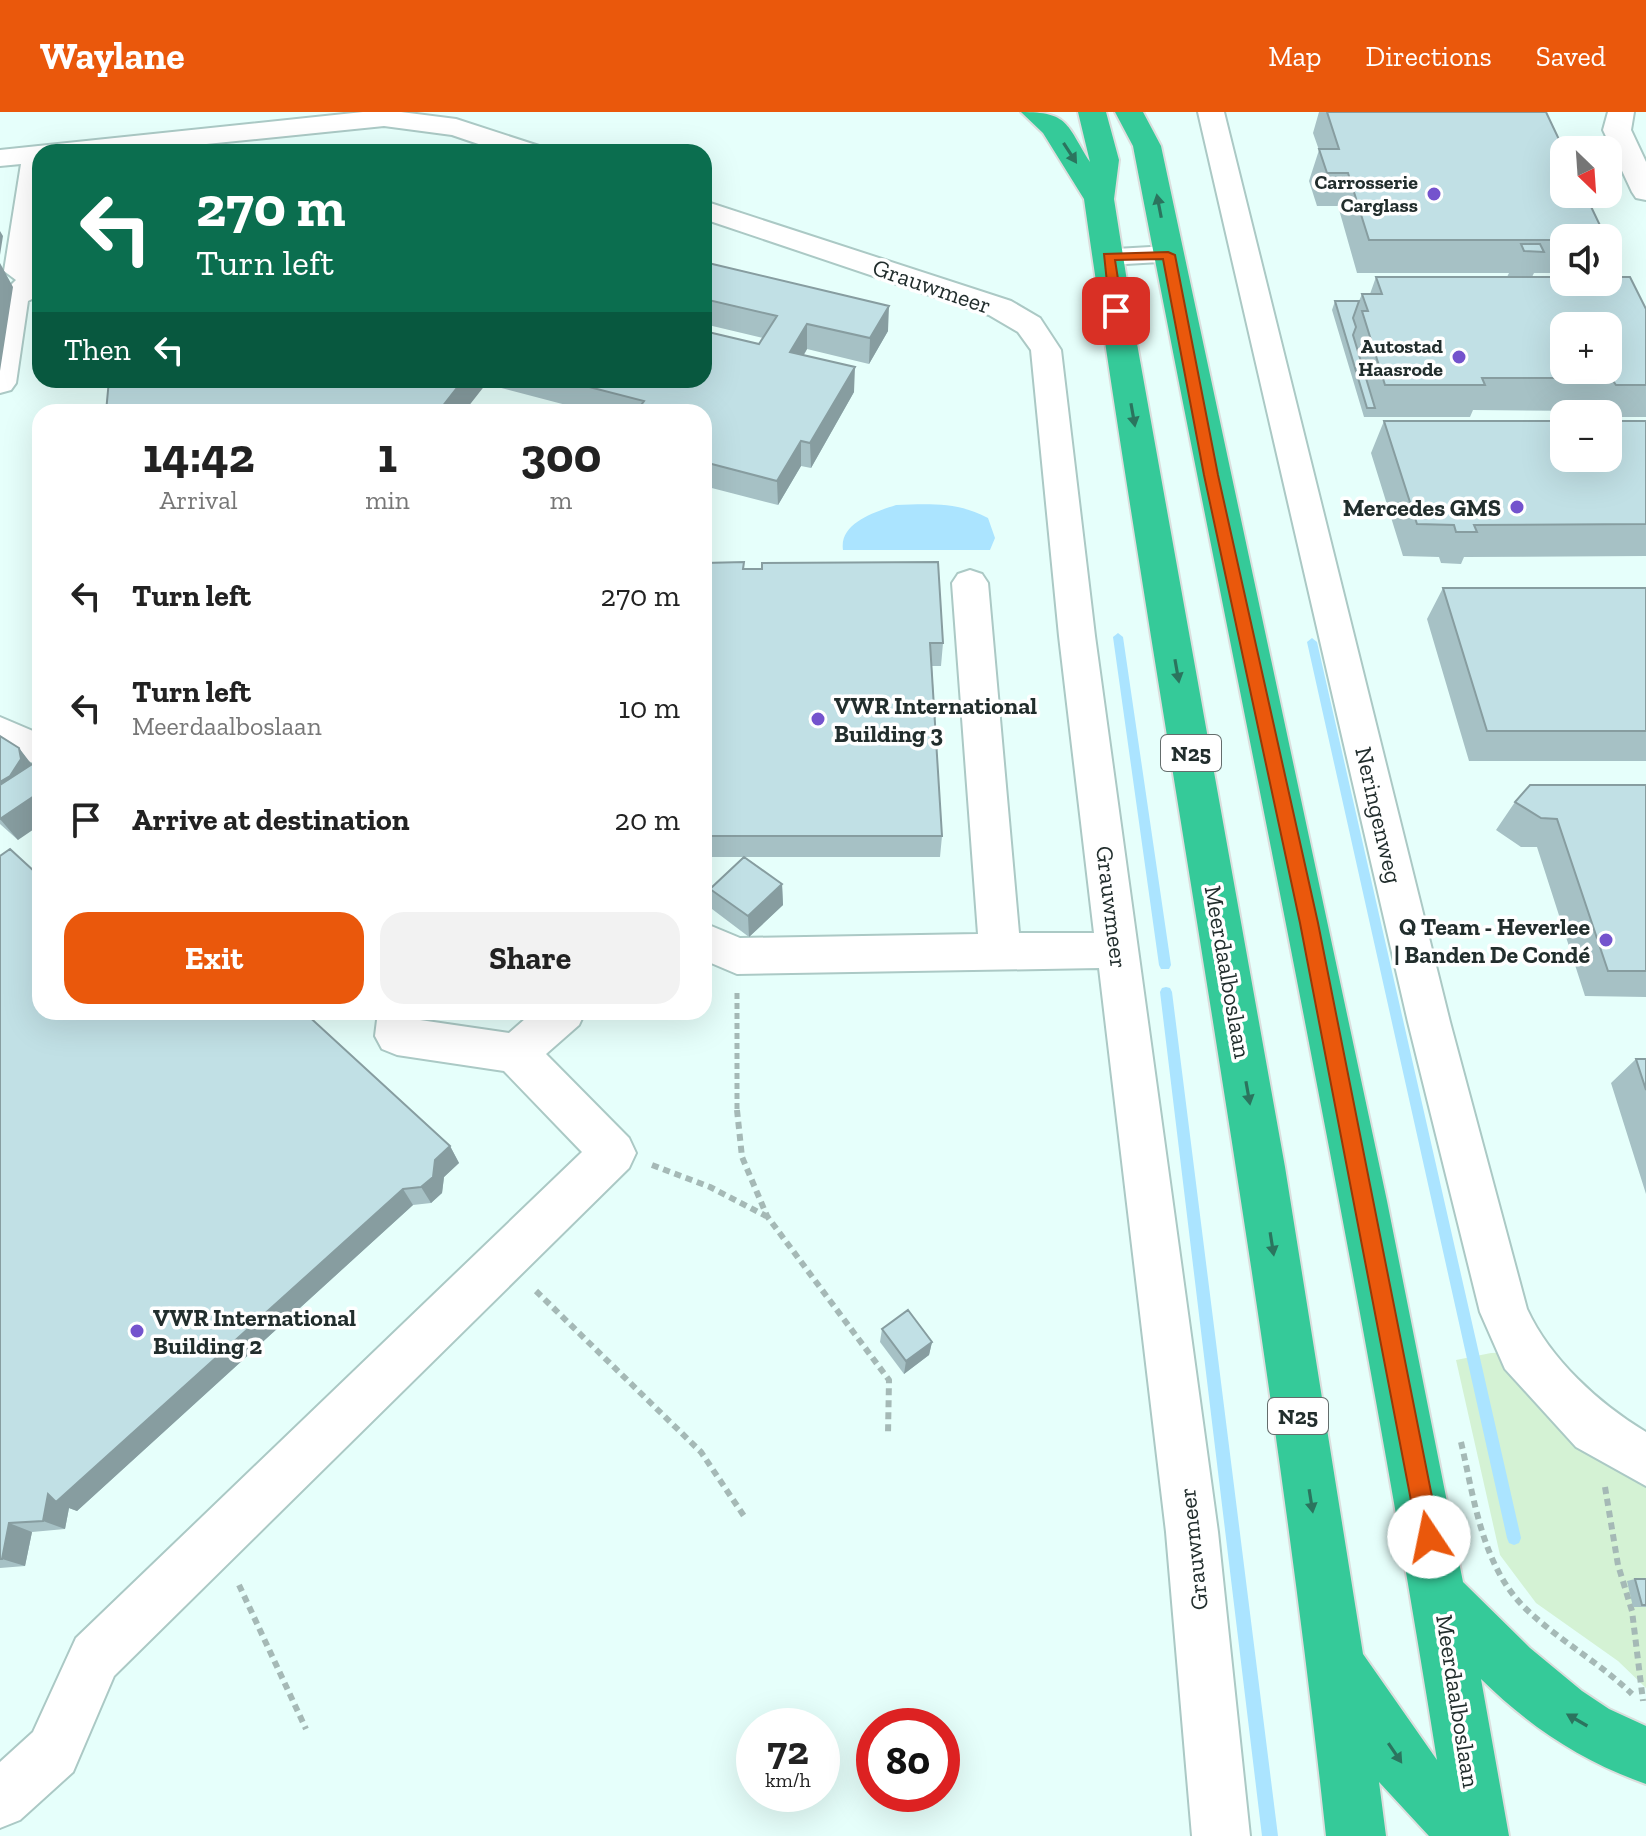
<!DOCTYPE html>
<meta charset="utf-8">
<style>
:root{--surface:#fff;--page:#f2f2f2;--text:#222;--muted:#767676;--accent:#ea580c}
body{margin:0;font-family:"Zilla Slab",serif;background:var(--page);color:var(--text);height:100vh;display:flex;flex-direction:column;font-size:30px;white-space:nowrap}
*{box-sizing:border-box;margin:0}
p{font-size:26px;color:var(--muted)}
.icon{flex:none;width:44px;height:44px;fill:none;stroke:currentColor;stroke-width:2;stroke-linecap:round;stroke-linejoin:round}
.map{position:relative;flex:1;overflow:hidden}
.details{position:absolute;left:32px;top:292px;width:680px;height:616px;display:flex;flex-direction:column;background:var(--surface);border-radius:24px;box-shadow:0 8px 32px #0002}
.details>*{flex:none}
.guide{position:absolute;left:32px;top:32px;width:680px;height:244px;border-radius:24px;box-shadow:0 8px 32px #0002;background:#0b6e4f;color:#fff;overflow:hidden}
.needle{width:52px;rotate:155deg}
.tools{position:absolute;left:1550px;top:24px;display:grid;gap:16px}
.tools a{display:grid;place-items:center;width:72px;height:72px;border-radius:16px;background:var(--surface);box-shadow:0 8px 32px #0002;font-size:40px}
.speed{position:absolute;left:736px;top:1596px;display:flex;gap:16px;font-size:40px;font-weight:700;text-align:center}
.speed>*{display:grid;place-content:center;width:104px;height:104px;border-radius:50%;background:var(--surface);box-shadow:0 8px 32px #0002;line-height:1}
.speed small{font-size:20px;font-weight:400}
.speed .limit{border:12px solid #d22;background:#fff;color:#111}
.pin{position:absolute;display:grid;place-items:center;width:68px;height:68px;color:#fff;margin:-34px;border-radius:16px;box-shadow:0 4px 12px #0006}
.me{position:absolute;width:88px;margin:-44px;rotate:349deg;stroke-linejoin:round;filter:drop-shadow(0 0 6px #0008)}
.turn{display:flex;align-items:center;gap:28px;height:168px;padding:0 32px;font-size:36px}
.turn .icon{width:104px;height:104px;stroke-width:2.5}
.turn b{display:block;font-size:56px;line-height:68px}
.then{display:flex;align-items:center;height:76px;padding:0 32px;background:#0003;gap:16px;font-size:30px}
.eta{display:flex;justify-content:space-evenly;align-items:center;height:136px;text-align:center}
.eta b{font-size:48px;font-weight:700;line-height:56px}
.action{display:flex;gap:16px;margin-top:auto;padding:16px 32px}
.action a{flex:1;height:92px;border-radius:24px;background:var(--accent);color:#fff;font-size:32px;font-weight:700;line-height:92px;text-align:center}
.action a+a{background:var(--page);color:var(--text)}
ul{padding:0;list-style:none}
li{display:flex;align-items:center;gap:24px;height:112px;padding:0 32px}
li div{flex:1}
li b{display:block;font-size:30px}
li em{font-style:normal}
header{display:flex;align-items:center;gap:48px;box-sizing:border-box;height:112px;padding:0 40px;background:var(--accent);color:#fff}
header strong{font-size:38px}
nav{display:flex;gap:44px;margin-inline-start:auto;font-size:28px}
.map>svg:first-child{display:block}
.green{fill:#d4f2d4}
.water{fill:#abe4ff}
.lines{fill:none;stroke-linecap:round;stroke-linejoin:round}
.stream{fill:#abe4ff;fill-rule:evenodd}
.minor-casing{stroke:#abc9c5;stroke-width:4}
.highway-casing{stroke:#dcdedd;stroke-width:4}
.path-far1{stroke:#a5b9b6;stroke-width:5;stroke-dasharray:6 4;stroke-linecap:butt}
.path{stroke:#a5b9b6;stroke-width:6;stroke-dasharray:7 5;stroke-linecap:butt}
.minor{fill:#fff;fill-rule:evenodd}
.highway{fill:#35ca99;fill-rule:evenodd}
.wall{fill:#a6c1c5}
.shaded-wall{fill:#879da0}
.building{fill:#c1e0e5;stroke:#879da0;stroke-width:2;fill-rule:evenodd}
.oneway{fill:#2b745e}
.route{fill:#ea580c;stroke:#983908;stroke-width:2}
.poi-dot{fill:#7453cd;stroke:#fff;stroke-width:3}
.labels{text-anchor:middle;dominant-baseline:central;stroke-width:7;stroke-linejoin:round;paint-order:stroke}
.far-poi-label{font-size:20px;font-weight:bold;fill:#222e2d;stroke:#fff;text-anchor:end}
.shield{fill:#fff;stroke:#646d6c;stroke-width:2}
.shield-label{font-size:22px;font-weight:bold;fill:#222e2d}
.street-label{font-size:24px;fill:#222e2d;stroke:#fff}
.poi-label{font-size:24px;font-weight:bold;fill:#222e2d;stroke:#fff;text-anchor:end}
</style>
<header>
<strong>Waylane</strong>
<nav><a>Map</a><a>Directions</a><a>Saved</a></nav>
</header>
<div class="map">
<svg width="1646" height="1724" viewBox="0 0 1646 1724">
<rect width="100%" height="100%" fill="#e6fffb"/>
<path class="green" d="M1522,1240L1646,1349V1576L1618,1549L1536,1491L1500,1443L1456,1248L1491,1241Z"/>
<path class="water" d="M896,393C930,392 958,390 988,406L995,426L990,438H843C839,411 875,400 896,393Z"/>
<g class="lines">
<path class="stream" d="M1118,521L1123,525L1171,853L1169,857H1161L1159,853L1113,525Z
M1312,526L1317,530L1521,1426L1519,1431L1514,1433L1509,1431L1507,1426L1307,530Z
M1166,875L1170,876L1172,880L1278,1724H1262L1160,880L1162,876Z"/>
<g class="minor-casing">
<path id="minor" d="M363,0H401L456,7L539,34L543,40H502L452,23L384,14L127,40H40V113L34,155L40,157V183L28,189L16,271L11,278L0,281V184L16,168L4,159L21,52L0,54V38Z
M1198,0H1224L1450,910L1527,1197C1550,1247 1599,1292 1646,1320V1374L1576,1335L1505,1257L1480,1200L1408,910Z
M1608,0H1634L1631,18L1646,50V88L1636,86L1632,80L1603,18Z
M704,89L1011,189L1040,206L1061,238L1095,524L1218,1420L1250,1724H1192L1166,1420L1099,856L737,862L704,848V811L740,826L978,822L952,471L958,462L970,458L982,462L988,471L1019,821H1094L1059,524L1031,238L1018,220L989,203L704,107Z
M1168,134L1178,137L1183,143L1178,149L1108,153L1098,150L1093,144L1098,138Z
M0,605L40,622V654L0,637Z
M378,900H420V908L509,921L533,900H585L579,913L546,942L629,1026L636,1041L629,1056L114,1564L73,1660L20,1708L0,1716V1650L33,1620L76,1526L582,1040L504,959L397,943L382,937L375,924Z"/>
</g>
<g class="highway-casing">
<path id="highway" d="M1021,0C1069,0 1066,12 1090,50L1078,0H1106L1119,48L1114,87L1136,226L1285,1055L1363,1542L1437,1648C1351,1107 1236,572 1133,34L1115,0H1143L1161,34L1387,1089L1463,1470L1530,1536L1582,1579L1609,1597L1646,1614V1672C1581,1649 1530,1615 1481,1567L1509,1724H1429L1379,1670L1386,1724H1326C1267,1175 1162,633 1084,87L1043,21Z"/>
</g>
<path class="path-far1" d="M737,881V1000"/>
<path class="path" d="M737,998L742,1045L767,1104L889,1268L888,1322
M652,1053L710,1075L766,1104
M536,1179L701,1340L746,1407
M1461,1330C1474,1386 1482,1454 1525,1496C1558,1528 1599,1550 1632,1582
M1605,1375L1618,1453L1632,1499L1643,1589
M239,1473L306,1617"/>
<use href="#minor" class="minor"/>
<use href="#highway" class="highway"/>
</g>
<path class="wall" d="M1319,0H1546L1564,126V161H1534L1532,165L1646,197V305H1608V302H1596L1593,299L1473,298L1470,305H1364L1332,198L1335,189H1359L1362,182H1370L1376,165H1507L1509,161H1357L1338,94H1317L1309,69L1319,38L1313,21Z
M704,150L888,219L869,252L807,237L804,243L854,280L811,356L801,354L778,393L704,374V300H593L486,272L109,268H704L759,232L763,226L704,212Z
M1384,309H1646V444L1464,445L1461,452L1441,451L1439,445L1403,444L1371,341Z
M704,451L744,457L943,531L941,554H932L942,724L940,745H745L782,772L783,793L749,825L712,797L710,777L743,745H704Z
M1443,476H1646V649H1469L1427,507Z
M0,624L19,636L31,653L18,728L0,712Z
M1646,673V885L1585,884L1537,735H1521L1496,718L1515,690Z
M0,744L35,760L450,1034L459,1051L444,1065L442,1081L431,1091L413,1093L77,1399L69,1396L65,1417L32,1420L25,1454L0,1456Z
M1636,947H1646V1082L1611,971Z
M882,1217L932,1230L929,1243L904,1262L880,1230Z
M1635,1467H1646V1495H1633L1627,1469Z"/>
<path class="shaded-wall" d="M0,119L3,124L0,143Z
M0,151L13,175L0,259Z
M889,194L888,219L869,252L870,226Z
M807,212V237L790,265V240Z
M855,255L854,280L811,356L810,331Z
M463,268H485L486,272L464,300H438Z
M801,329V354L778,393L777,369Z
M19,636L36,658L0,700V670Z
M40,680V713L18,728L0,707Z
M782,772L783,793L749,825L748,804Z
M450,1034L459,1051L444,1065L442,1081L431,1091L421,1075L435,1048Z
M403,1077L413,1093L77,1399L69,1396L65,1417L43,1409L48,1382Z
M932,1230L929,1243L904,1262L906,1249Z
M9,1411L32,1420L25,1454L2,1447Z"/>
<path class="building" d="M1327,0H1546L1564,38V82H1585L1606,126H1564V128H1369L1348,61H1327L1319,37H1339Z
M1521,132H1540L1544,140L1524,139Z
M704,150L889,194L870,226L807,212L790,240L855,255L810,331L801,329L777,369L704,350V300H636L644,289L562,268H704V219L759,232L777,204L704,187Z
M1376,165H1564V170H1608V165H1630L1646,197V273H1616L1611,266H1482L1485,273H1385L1362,199H1368L1362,182H1382ZM1564,214H1608V258H1564Z
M1335,189H1359L1353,206L1356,215L1353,223L1375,296H1367Z
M109,268H463L438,300H106Z
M1384,309H1564V346H1608V309H1646V412L1474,413L1477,420H1456L1454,413L1417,412Z
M744,450L743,457H762V451L938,450L943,531H930L942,724H704V451Z
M1443,476H1646V619H1487Z
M0,624L19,636L21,647L10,664L0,670Z
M40,647V680L0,707V673Z
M1530,673H1646V859H1608L1557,707L1541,706L1515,690Z
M10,737L35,760L40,757V900H304L450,1034L435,1048L433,1065L421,1075L403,1077L56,1390L48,1382L43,1409L9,1411L2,1447H0V744Z
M744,745L782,772L748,804L710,777Z
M1636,947H1646V978Z
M908,1198L932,1230L906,1249L882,1217Z
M1635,1467H1646V1493H1642Z"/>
<defs><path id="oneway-solid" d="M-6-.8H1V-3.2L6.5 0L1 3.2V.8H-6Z" transform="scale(2)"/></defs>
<g class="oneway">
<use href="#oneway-solid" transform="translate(1070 41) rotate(57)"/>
<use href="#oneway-solid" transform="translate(1159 94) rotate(-101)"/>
<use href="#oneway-solid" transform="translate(1133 303) rotate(80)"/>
<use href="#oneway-solid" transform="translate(1177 559) rotate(80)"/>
<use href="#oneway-solid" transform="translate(1248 981) rotate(80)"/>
<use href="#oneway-solid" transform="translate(1272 1132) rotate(81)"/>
<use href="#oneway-solid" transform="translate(1311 1389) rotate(81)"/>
<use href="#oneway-solid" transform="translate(1577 1608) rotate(-150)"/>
<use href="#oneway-solid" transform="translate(1395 1641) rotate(56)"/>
</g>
<path class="route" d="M1168,140L1175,143L1218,363L1318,811L1440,1425L1437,1433L1429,1437L1421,1433L1418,1425L1300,811L1204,363L1163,147L1115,148L1123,199L1116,203L1110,199L1104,142Z"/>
<g class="poi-dot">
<circle cx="1434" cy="82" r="8"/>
<circle cx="1459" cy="245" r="8"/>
<circle cx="1517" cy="395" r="8"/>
<circle cx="818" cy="607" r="8"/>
<circle cx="1606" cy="828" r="8"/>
<circle cx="137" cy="1219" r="8"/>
</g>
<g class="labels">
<g class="far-poi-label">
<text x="1418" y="70">Carrosserie<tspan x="1418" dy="23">Carglass</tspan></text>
<text x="1443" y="234">Autostad<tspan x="1443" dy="23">Haasrode</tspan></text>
</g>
<g class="shield">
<rect x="1161" y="623" width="60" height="36" rx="6"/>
<rect x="1268" y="1286" width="60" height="36" rx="6"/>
</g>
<g class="shield-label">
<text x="1191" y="641">N25</text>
<text x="1298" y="1304">N25</text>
</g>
<g class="street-label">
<text transform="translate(932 174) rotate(19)">Grauwmeer</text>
<text transform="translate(1379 703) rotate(77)">Neringenweg</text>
<text transform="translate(1112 795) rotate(83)">Grauwmeer</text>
<text transform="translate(1228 860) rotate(80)">Meerdaalboslaan</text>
<text transform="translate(1193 1437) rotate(-96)">Grauwmeer</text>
<text transform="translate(1458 1589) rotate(81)">Meerdaalboslaan</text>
</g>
<g class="poi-label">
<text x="1501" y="395">Mercedes GMS</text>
<text x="834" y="593" text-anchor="start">VWR International<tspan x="834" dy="28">Building 3</tspan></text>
<text x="1590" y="814">Q Team - Heverlee<tspan x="1590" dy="28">| Banden De Condé</tspan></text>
<text x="153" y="1205" text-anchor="start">VWR International<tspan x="153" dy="28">Building 2</tspan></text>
</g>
</g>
</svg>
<div class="tools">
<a><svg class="needle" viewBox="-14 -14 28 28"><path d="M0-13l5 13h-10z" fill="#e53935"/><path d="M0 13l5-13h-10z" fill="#767676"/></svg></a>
<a><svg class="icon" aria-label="sound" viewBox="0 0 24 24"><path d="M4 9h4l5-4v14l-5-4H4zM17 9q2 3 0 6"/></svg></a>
<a>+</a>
<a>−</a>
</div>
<div class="speed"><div>72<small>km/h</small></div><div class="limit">80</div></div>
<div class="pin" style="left:1116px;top:199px;background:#d93025"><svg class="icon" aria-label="arrive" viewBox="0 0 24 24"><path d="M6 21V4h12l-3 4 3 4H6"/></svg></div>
<svg class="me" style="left:1429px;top:1425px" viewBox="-20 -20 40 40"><circle r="19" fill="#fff"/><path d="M0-13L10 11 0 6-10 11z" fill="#ea580c"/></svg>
<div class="guide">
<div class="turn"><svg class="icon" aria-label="left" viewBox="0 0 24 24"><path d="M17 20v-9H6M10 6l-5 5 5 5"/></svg><div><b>270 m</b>Turn left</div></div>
<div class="then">Then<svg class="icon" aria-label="left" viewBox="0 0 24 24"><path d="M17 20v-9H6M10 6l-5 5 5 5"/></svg></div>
</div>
<section class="details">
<div class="eta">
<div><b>14:42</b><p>Arrival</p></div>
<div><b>1</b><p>min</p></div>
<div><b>300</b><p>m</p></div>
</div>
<ul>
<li><svg class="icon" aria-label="left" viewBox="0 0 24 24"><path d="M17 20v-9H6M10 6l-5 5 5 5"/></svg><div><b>Turn left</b></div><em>270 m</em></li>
<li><svg class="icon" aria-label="left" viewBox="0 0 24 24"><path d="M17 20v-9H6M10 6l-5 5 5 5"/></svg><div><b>Turn left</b><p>Meerdaalboslaan</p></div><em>10 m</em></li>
<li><svg class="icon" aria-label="arrive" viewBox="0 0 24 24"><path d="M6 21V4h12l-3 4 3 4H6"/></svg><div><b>Arrive at destination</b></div><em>20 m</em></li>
</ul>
<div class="action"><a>Exit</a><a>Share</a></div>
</section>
</div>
